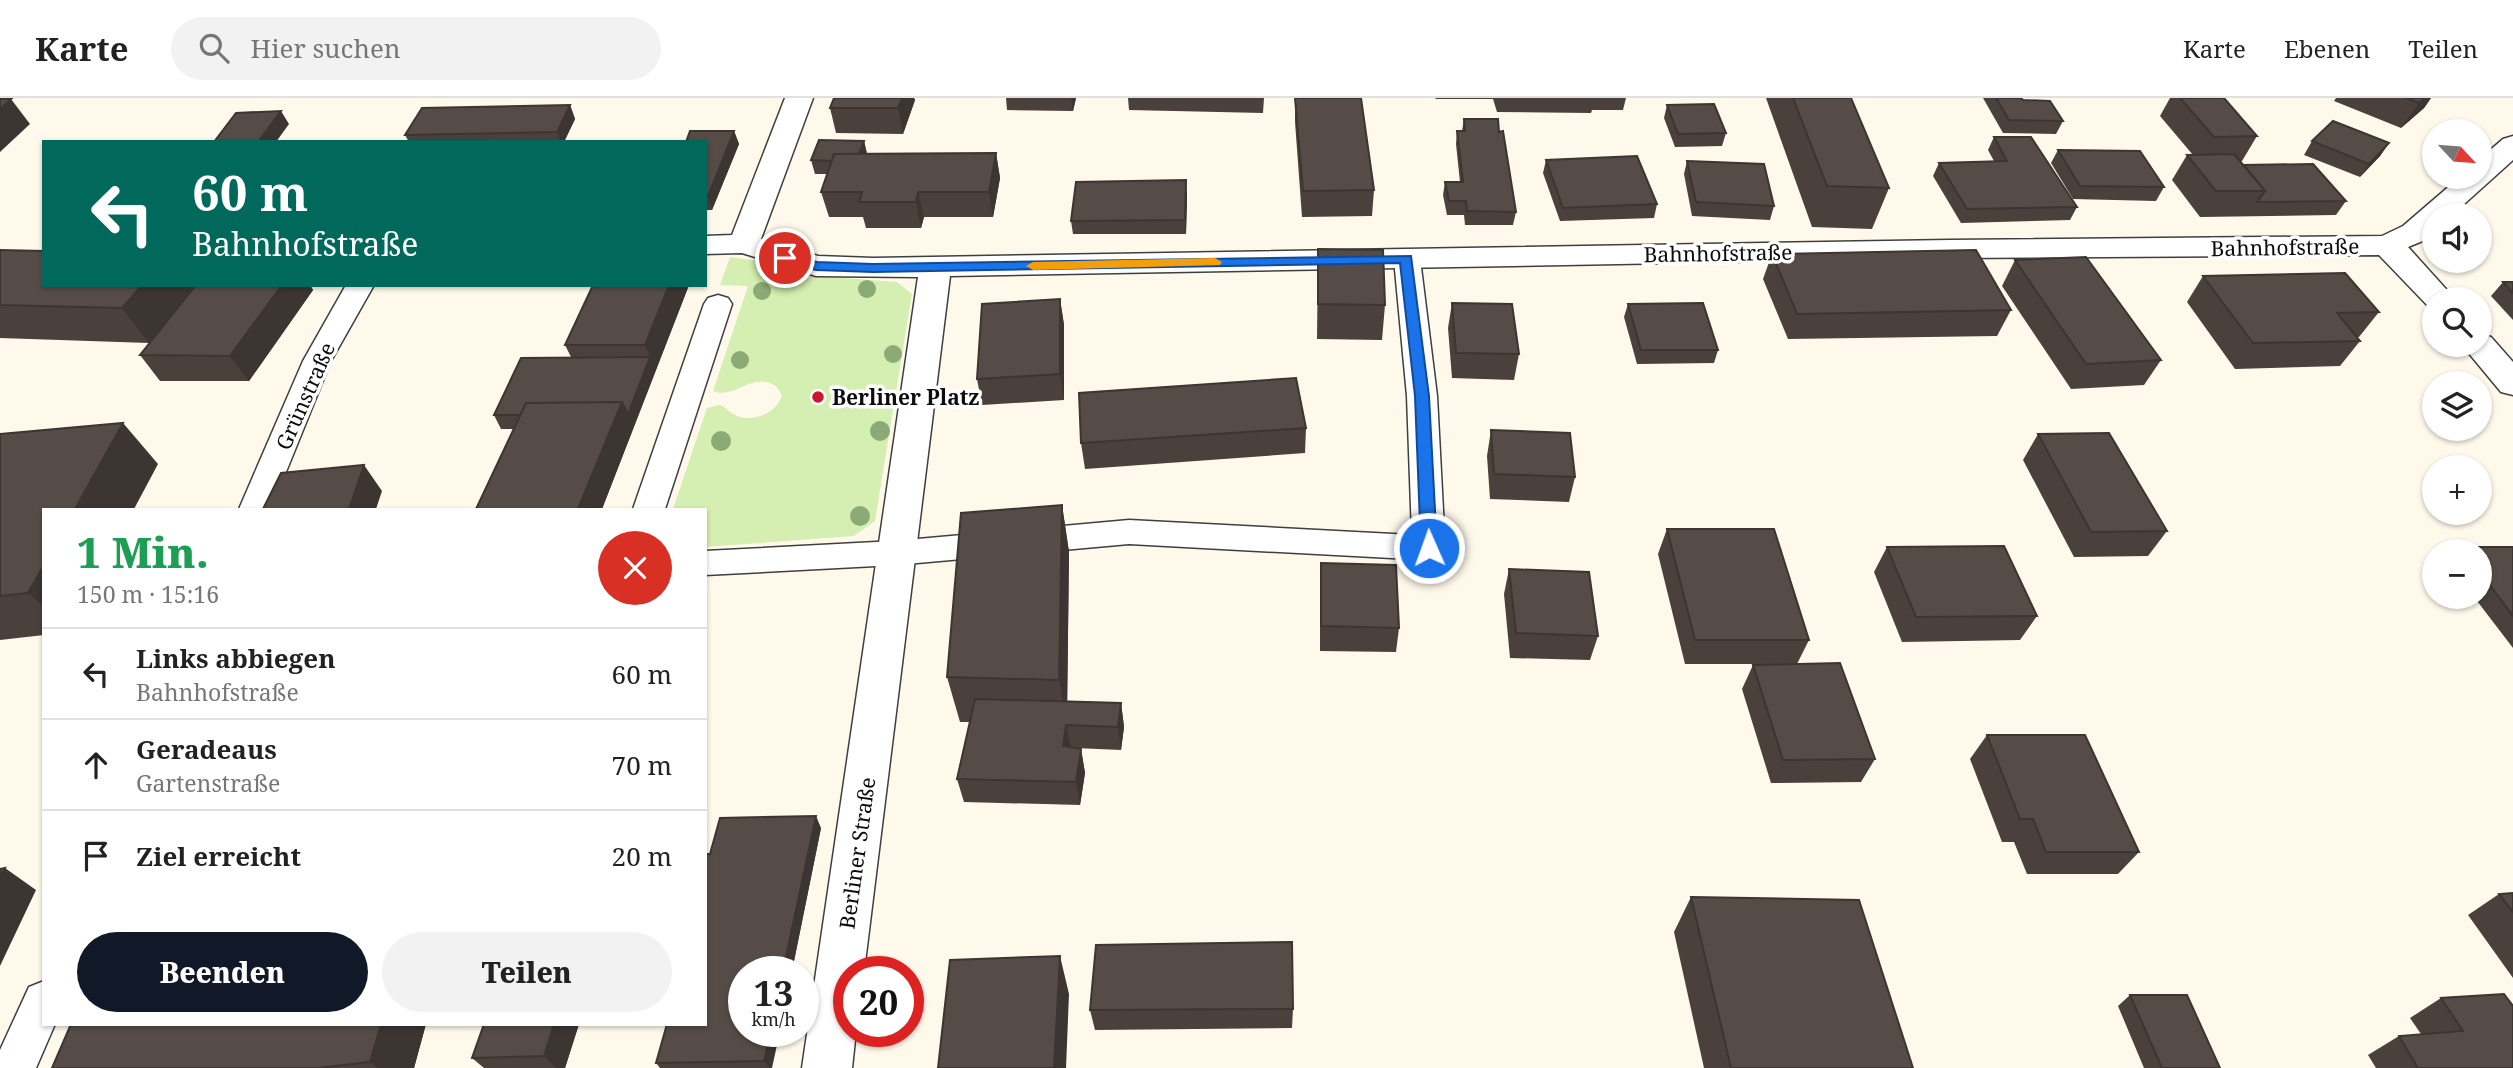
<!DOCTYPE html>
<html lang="de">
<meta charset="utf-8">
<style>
:root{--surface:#fff;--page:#f2f2f2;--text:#222;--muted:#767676;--line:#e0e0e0;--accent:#111827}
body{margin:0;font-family:"Noto Serif",serif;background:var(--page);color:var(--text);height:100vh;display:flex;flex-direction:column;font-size:26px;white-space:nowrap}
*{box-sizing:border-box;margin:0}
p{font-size:23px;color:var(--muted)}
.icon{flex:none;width:38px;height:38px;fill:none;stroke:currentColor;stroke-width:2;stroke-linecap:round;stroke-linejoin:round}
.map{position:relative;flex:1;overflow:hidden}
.details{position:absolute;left:42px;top:410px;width:665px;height:518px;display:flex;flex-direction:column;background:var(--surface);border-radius:0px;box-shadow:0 2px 5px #0004}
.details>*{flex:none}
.top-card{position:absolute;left:42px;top:42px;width:665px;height:147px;border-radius:0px;box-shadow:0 2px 5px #0004;background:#00695c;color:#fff;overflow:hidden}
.needle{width:46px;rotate:116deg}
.fabs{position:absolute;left:2422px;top:21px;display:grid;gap:14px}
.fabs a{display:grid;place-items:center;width:70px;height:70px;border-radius:50%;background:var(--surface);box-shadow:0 2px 5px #0004;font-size:35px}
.speed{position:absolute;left:728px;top:858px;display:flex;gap:14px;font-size:35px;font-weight:700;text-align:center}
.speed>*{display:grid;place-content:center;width:91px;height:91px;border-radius:50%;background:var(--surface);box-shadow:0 2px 5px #0004;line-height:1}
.speed small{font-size:18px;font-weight:400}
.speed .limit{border:10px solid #d22;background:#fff;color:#111}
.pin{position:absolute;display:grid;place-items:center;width:60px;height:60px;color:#fff;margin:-30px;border:4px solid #fff;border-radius:50%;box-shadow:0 2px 7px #0007}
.me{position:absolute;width:77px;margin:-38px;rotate:358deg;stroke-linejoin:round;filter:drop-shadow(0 0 5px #0008)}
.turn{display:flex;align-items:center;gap:24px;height:147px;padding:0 35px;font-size:32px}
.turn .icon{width:91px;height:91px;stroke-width:2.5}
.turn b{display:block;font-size:49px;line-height:60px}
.round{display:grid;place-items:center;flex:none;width:74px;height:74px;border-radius:37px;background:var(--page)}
.summary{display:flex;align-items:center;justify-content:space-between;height:119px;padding:0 35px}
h1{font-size:42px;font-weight:800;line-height:52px;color:#1e9e55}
.cta{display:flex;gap:14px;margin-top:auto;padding:14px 35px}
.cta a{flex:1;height:80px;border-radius:42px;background:var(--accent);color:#fff;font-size:28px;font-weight:800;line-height:80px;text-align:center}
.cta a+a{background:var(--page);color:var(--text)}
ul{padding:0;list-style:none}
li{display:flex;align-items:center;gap:21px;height:91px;padding:0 35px;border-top:2px solid var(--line)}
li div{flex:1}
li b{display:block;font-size:26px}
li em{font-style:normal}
header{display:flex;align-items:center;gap:42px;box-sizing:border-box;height:98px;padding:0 35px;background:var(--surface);border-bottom:2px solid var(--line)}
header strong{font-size:33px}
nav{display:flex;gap:38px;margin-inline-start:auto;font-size:24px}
.search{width:490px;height:63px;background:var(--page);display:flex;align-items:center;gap:18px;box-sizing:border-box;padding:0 24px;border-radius:38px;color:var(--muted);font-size:26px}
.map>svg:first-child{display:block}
.green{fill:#d5eeb1}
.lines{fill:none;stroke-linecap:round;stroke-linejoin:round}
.lane-casing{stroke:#3f3f3f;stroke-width:3}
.street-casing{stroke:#3f3f3f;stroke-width:3}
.lane{fill:#fff;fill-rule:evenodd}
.street{fill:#fff;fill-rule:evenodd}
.tree{fill:#8caa76}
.wall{fill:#4a413d}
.shaded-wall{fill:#3c3532}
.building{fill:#564c47;stroke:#3c3532;stroke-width:2}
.route{fill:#1a73e8;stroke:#114b97;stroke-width:2}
.slow{fill:#f59e0b}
.poi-dot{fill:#cb162d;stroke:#fff;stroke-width:2.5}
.labels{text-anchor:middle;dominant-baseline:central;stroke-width:7;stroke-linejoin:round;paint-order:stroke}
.street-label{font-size:21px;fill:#0c0c0c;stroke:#fff}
.poi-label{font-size:21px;font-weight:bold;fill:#0c0c0c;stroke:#fff;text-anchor:start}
</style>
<header>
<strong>Karte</strong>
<div class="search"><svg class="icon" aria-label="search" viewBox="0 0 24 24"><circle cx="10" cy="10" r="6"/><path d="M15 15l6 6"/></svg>Hier suchen</div>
<nav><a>Karte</a><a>Ebenen</a><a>Teilen</a></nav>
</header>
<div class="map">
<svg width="2513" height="970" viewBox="0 0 2513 970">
<rect width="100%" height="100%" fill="#fff9eb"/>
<path class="green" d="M730,159L759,163L817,178L897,184L912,196L875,423L854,438L705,449V411H673L707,310L719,307C727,309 727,313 733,316C750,326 777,316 782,297L776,288C752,273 735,302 713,293L748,188L720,187Z"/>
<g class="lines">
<g class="lane-casing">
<path id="lane" d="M1407,153L1416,155L1420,161L1437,298L1445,450L1441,459L1429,462L1129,446L895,467L705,477V453L895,443L1129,422L1412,437L1407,298L1394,161L1398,155Z
M346,187H374L331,263L271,411H239L303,263Z
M718,197L728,200L732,206L665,411H633L704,206L708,200Z
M44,883V926H55L36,970H0V952L29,889Z"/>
</g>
<g class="street-casing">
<path id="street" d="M785,0H813L761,141L818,158L873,160L1950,142L2382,138L2403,128L2460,79H2480V61L2503,41L2513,38V62L2452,117H2434V133L2425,142L2408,149L2455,201H2434V210L2428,208L2379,157L1950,160L950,178L864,873H849V933H856L852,970H802L918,179L816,178L742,155L705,156V138L732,137Z
M2480,236L2491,239L2513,264V297L2501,294L2462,247H2480Z"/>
</g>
<use href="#lane" class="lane"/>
<use href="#street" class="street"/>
</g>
<g class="tree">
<circle cx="867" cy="191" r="9"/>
<circle cx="762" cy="193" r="9"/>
<circle cx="893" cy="256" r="9"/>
<circle cx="740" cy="262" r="9"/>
<circle cx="880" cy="333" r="10"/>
<circle cx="721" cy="343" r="10"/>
<circle cx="860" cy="418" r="10"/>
</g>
<path class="wall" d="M834,0H914L915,2L903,36L836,35L830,10Z
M1006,0H1076L1073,13L1007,12Z
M1128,0H1264L1263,15L1129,12Z
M1295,0L1374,92L1372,118L1302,119L1295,24Z
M1435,0H1626L1623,12H1592L1591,15L1497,14L1493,1H1436Z
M1766,0H1851L1889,90L1872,131L1812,129Z
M1983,0H2021L2023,2L2063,23L2056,36L2003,35Z
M2170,0H2224L2257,38L2242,63H2240L2244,67L2346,103L2336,117L2200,119L2172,82L2187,57H2193L2160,18Z
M2336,0H2431L2424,10L2401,30L2334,3Z
M570,7L575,21L564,44H409L405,37Z
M1667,7L1726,35L1722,48L1675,49L1664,20Z
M1464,21L1499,34L1516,114L1513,127H1465L1464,117H1447L1443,97L1445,84H1460L1456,46L1457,33H1462Z
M734,33L739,46L712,112H705V44Z
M1994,39L2077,109L2070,122L1961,125L1933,78L1939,65L1994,63L1988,52Z
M864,43L867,56L996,55L1000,80L993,119H924L921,130H866L863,119H829L821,94L827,76H815L811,62Z
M2312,43L2389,45L2380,58L2360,79L2304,57Z
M2058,52L2164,89L2156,103L2073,101L2051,65Z
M1546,62L1657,106L1654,120L1560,123L1543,75Z
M1687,63L1774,108L1770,122L1692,118L1684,76Z
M1187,96L1186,136H1073L1071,123Z
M1318,151L1385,207L1382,242L1317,241Z
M0,152L44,187H192L194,190L196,187H310L313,192L249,283H160L140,257L165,225L149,245L0,240Z
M1772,156L2011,212L1997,238L1788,241L1763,181Z
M2015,162L2161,262L2144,287L2071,291L2002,188Z
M2203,178L2379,214L2359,239H2357L2360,243L2340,268L2235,271L2187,204Z
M2503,184H2513V222L2491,198Z
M689,187L602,411H476L514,331H501L494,317L571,259L565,247Z
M1060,201L1064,227V302L982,307L977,281Z
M1452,205L1519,256L1514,282L1452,280L1448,230Z
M1628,206L1718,252L1714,265L1637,266L1624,219Z
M1306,330L1305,355L1085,371L1081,345Z
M1491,332L1575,379L1569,404L1490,401L1487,358Z
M0,336L158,366L44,411V537L0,542Z
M2038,336L2167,433L2148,458L2074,459L2023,362Z
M1062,407L1069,454L1067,604L1121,605L1124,629L1121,652L1075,650L1081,651L1085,675L1080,707L964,704L957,681L970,624H960L947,579Z
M1667,431L1809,542L1797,566L1875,661L1861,684L1771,685L1742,591L1753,567L1780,566H1685L1658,456Z
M1887,449L2037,518L2020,542L1902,544L1874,474Z
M2460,449H2513V550L2474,499H2480V453H2456Z
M1321,465L1399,530L1396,554L1320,553V490Z
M1509,471L1598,538L1590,562L1510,560L1504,496Z
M1987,637L2139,754L2118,776H2027L2014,744H2002L1970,661Z
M821,730L792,873H744L772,970H660L656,965L705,926L710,756Z
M2513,795V880L2468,817L2499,796Z
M1691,799L1913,970H1704L1674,834Z
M2130,897L2220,970H2144L2118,908Z
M2441,900L2513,970H2376L2368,957L2399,938L2421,936L2410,920Z
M1293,911L1292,930L1095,932L1090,912Z
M71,926H426L414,970H52Z
M579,926L565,970H484L472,960Z"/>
<path class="shaded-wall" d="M902,0H914L915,2L903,36L898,10Z
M1071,0H1076L1073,13Z
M2425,0H2431L2424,10L2401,30L2419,5Z
M11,1L30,26L0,54V11Z
M570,7L575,21L564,44H561L557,34Z
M281,13L289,26L276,44H258Z
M734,33L739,46L712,112L708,98Z
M864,43L867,56L857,63Z
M2389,45L2380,58L2360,79L2369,66Z
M996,55L1000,80L993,119L989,94Z
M1186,82L1187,96L1186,136L1185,122Z
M918,94L924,119L921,130L916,104Z
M142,187H192L195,191L149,245L122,210Z
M282,187H310L313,192L249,283L230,258Z
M669,187H689L602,411H578L622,304L650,259L645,247Z
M1060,201L1064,227V302L1060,276Z
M123,325L158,366L134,411H75Z
M364,367L382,393L376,411H349Z
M1062,407L1069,454L1067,626L1059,582Z
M44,467V509L28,495Z
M1121,605L1124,629L1121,652L1118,629Z
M1066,627L1071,650L1063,648Z
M1081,651L1085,675L1080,707L1076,684Z
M816,718L821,730L792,873H783Z
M5,770L36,792L0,868V780Z
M1060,858L1069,896L1066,970H1054Z
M381,926H426L414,970H378L370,964Z
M554,926H579L565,970H556L544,958Z
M771,933H780L772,970H770L764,963Z"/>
<path class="building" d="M834,0H902L898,10H830Z
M1295,0H1361L1374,92L1303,93Z
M1793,0H1851L1889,90L1827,88Z
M1996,0H2021L2023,2L2050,3L2063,23L2009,22Z
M2180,0H2224L2257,38L2214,39Z
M2406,0H2425L2419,5Z
M0,1H11L0,11Z
M1714,6L1726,35L1678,36L1667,7Z
M570,7L557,34L405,37L422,10Z
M281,13L258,44H214L236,15Z
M1464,21H1498L1499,34L1503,33L1516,114L1467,113L1466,103H1449L1445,84H1463L1457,33H1465Z
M2333,23L2389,45L2369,66L2312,43Z
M690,33H734L708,98H705V44H686Z
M1994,39H2031L2077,109L1967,111L1939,65L2007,63Z
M819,42L864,43L859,56H834L832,63L811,62Z
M2058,52L2140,53L2164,89L2080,88Z
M996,55L989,94H918L916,104H859L862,94H821L834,56Z
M2234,56L2265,93H2216L2187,57Z
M1637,58L1657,106L1563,110L1546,62Z
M1687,63L1764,66L1774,108L1696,104Z
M2313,66L2346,103L2257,104L2265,93L2244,67Z
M1186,82L1185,122L1071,123L1076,84Z
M1318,151L1383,152L1385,207L1318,206Z
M0,152L44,153V187H142L122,210L0,207Z
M1976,152L2011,212L1797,216L1772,156Z
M2086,159L2161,262L2086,266L2015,162Z
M2345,175L2379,214L2337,215L2360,243L2253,245L2203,178Z
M2503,184H2513V195Z
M196,187H282L230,258L140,257Z
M593,187H669L645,247H565Z
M1060,201V276L977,281L982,206Z
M1452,205L1512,206L1519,256L1456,255Z
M1703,205L1718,252H1641L1628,206Z
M650,259L628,316L622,304L526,305L520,317H494L521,260Z
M1296,280L1306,330L1081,345L1079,295Z
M622,304L578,411H476L526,305Z
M123,325L75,411H44V467L28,495L0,498V336Z
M1491,332L1570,335L1575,379L1494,376Z
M2109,335L2167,433L2091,434L2038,336Z
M364,367L349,411H263L281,375Z
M1062,407L1059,582L947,579L961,415Z
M1667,431H1774L1809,542H1695Z
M2004,448L2037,518L1916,519L1887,449Z
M2460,449H2513V518L2480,474V453H2463Z
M1321,465L1396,467L1399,530L1321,528Z
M1509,471L1589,474L1598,538L1516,535Z
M1840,565L1875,661L1783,662L1753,567Z
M975,601L1121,605L1118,629L1066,627L1063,648L1081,651L1076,684L957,681Z
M1987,637H2085L2139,754H2046L2033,721H2020Z
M816,718L783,873H744V933H771L764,963L656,965L667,926H705V756H710L720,720Z
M5,770L0,780V771Z
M2513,795V814L2499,796Z
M1691,799L1859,802L1913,970H1731Z
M1292,844L1293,911L1090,912L1096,847Z
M1060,858L1054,970H938L950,862Z
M2504,896L2513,908V970H2418L2399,938L2463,933L2441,900Z
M2130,897H2187L2220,970H2162Z
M71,926H381L370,964L319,970H52Z
M484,926H554L544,958L472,960Z"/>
<path class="route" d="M785,156L817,164L873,166L1411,158L1429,298L1437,450L1429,455L1421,450L1415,298L1400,165L873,174L816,172L780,162V157Z"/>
<path class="slow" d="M1215,160L1222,164L1220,167L1033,172L1026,168L1033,164Z"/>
<circle class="poi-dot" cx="818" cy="299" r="7"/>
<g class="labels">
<g class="street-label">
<text transform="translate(2285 149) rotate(-1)">Bahnhofstraße</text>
<text transform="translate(1718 155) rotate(-1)">Bahnhofstraße</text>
<text transform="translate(305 298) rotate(-66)">Grünstraße</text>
<text transform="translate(857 755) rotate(-82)">Berliner Straße</text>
</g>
<g class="poi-label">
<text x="832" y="299">Berliner Platz</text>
</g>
</g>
</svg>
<div class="fabs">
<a><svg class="needle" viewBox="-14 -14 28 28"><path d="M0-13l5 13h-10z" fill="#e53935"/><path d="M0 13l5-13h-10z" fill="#767676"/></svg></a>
<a><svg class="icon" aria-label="sound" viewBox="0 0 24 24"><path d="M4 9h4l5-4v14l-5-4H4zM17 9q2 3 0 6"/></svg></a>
<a><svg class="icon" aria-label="search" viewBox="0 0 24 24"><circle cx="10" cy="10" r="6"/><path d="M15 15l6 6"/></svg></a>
<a><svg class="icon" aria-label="layers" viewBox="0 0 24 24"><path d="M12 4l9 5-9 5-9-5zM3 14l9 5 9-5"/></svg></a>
<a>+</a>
<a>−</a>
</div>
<div class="speed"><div>13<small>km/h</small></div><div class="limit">20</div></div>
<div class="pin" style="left:785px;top:160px;background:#d93025"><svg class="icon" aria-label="arrive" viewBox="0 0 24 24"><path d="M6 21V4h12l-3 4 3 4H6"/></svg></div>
<svg class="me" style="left:1429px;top:450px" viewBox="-20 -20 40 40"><circle r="17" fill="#1a73e8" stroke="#fff" stroke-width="3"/><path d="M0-11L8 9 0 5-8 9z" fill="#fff"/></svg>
<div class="top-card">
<div class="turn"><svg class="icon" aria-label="left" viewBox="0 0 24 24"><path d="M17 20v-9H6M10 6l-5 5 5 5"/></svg><div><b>60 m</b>Bahnhofstraße</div></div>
</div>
<section class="details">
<div class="summary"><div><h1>1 Min.</h1><p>150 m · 15:16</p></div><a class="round" style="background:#d93025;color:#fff"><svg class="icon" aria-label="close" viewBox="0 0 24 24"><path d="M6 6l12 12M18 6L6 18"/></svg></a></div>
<ul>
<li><svg class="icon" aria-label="left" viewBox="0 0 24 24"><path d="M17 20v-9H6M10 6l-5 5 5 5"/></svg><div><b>Links abbiegen</b><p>Bahnhofstraße</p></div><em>60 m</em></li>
<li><svg class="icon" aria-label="ahead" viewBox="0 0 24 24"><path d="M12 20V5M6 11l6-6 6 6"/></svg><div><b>Geradeaus</b><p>Gartenstraße</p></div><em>70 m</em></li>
<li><svg class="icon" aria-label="arrive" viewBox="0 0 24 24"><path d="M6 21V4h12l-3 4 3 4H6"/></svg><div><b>Ziel erreicht</b></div><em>20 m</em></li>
</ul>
<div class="cta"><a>Beenden</a><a>Teilen</a></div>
</section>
</div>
